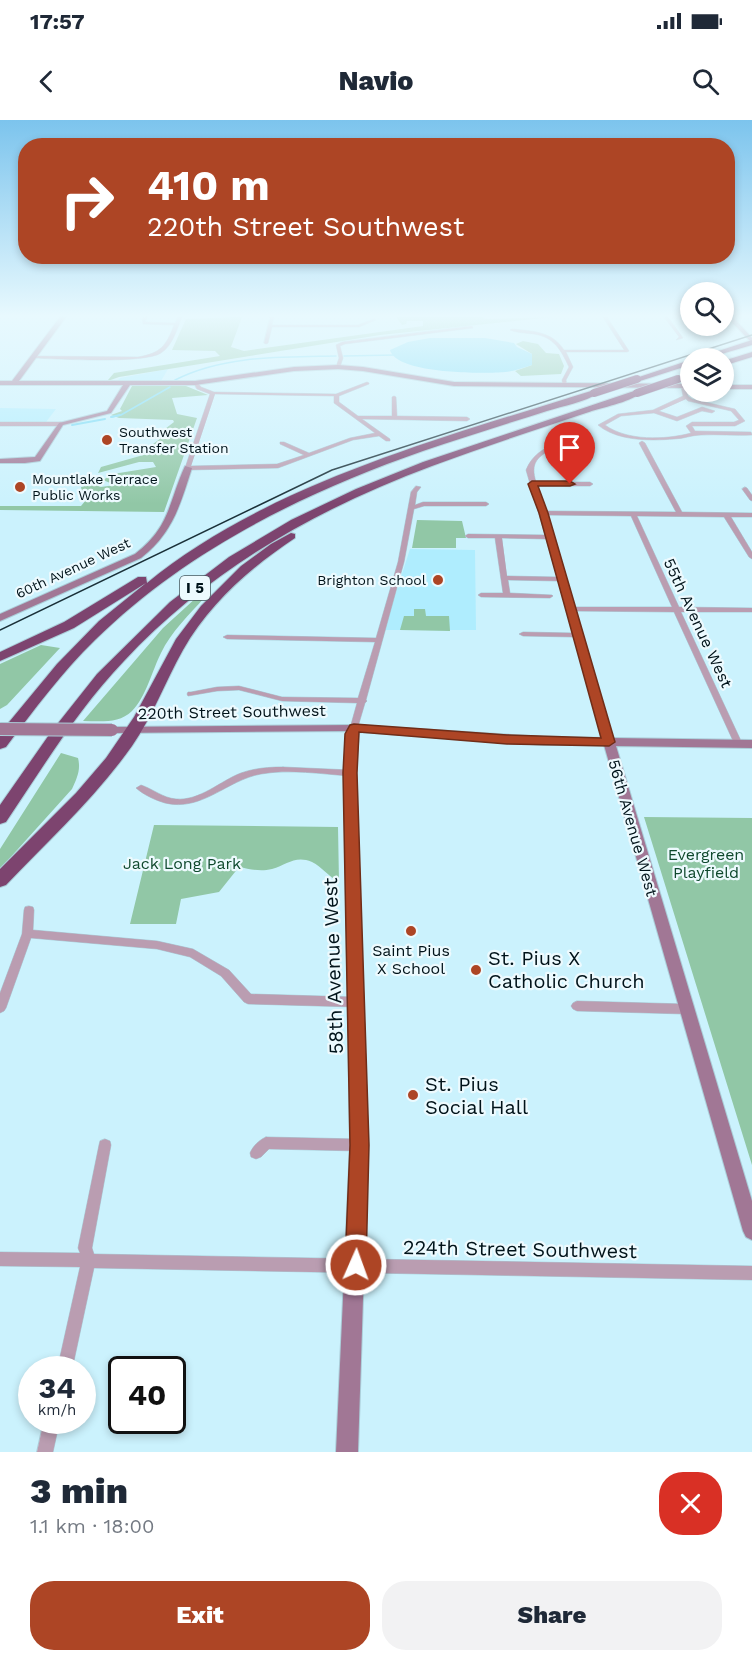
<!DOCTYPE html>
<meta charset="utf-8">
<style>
:root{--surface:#fff;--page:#f2f2f3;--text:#1f2937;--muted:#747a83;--accent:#ad4525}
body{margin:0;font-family:"Work Sans",sans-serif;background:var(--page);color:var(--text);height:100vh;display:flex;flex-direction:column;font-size:22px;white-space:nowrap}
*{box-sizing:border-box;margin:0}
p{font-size:20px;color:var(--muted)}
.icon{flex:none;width:33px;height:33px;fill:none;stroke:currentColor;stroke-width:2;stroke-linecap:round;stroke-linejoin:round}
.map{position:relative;height:1332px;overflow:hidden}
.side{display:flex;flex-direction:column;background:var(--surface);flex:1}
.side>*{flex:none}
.top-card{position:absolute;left:18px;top:18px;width:717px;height:126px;border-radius:24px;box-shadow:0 3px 9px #0003;background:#ad4525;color:#fff;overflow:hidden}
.controls{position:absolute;left:680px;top:162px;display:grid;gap:12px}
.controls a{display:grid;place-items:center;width:54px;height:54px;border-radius:50%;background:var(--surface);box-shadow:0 3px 9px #0003;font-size:30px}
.speed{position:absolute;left:18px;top:1236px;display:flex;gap:12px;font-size:30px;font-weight:700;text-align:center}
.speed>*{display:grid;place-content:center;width:78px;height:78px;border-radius:50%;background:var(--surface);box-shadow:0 3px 9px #0003;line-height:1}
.speed small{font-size:15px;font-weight:400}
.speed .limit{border:3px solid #111;border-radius:9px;background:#fff;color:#111}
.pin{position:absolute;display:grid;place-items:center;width:51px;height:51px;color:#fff;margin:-62px -26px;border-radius:50% 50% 50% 0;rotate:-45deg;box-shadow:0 0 6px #0007}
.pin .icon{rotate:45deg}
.me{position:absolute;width:66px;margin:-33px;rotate:2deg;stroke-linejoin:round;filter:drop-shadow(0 0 4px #0008)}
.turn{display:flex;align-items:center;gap:21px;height:126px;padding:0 30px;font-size:27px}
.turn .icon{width:78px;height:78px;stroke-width:2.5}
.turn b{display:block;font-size:42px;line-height:51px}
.round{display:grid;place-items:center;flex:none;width:63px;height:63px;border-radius:24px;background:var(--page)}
.summary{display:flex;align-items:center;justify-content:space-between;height:102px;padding:0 30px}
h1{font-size:36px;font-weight:800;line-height:45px}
.cta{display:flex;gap:12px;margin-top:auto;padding:12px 30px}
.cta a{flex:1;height:69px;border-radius:24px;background:var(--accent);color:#fff;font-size:24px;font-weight:800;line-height:69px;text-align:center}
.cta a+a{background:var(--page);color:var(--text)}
.status{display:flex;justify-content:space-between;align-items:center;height:42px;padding:0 30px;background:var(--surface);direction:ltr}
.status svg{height:16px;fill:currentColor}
header{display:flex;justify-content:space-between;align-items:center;height:78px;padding:0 30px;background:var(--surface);font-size:27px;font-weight:800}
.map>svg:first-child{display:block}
.built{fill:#afedfe}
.green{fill:#91c7a6}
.water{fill:#7bdbf5}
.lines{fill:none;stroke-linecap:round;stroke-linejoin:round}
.stream-far1{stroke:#7bdbf5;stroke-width:1.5}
.stream{stroke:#7bdbf5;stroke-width:2}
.street-casing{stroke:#abced9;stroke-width:1}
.secondary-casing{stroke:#abced9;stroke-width:2}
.highway-casing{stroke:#abced9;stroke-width:2}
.street{fill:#ba9db1;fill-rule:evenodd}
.secondary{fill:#a17795;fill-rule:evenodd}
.highway{fill:#7d446f;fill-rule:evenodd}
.tram{stroke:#1a3038;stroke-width:1.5}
.secondary-bridge-casing{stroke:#abced9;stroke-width:14;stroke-linecap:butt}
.highway-bridge-casing{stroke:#abced9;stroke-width:9;stroke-linecap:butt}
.secondary-bridge{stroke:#a17795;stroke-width:12}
.highway-bridge{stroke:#7d446f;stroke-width:8}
.route{fill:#ad4525;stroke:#702d18;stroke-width:1.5}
.poi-dot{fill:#ad4525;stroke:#edfafe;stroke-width:2}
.labels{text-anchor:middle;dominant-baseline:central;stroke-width:4.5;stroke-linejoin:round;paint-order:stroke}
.far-poi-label{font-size:14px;fill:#00131a;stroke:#edfafe;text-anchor:start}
.far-street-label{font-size:14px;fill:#00131a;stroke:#edfafe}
.shield{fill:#edfafe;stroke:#47585e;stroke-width:1.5}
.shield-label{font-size:15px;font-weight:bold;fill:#00131a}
.street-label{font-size:16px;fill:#00131a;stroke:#edfafe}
.park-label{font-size:16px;fill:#0f492d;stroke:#edfafe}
.poi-label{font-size:16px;fill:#00131a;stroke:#edfafe}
.near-poi-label{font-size:20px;fill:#00131a;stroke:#edfafe;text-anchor:start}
.near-street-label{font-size:20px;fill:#00131a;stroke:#edfafe}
</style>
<div class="status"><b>17:57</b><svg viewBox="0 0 49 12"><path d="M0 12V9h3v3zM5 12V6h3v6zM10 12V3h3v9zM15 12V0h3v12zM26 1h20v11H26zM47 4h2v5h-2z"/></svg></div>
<header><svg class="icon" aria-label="back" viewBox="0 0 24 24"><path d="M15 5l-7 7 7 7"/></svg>Navio<svg class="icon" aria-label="search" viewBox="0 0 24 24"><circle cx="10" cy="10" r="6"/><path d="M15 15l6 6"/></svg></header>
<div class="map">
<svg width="752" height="1332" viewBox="0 0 752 1332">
<rect width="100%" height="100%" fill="#cbf2fd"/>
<path class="built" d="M168,249L161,261H117L120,258Z
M0,288L56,289L46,302H0Z
M410,429L475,430L476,510H384Z"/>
<path class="green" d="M234,197H242L231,227L244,231L423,206V201H407L406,204L402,205L396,197H483L485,199L554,197L380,215L119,257L105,262H45L101,261L108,260L114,253L220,236L215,231L172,230L186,199Z
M523,221L538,224L546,233L559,234L564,246L561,254L521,256L515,251L532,245V234L516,224Z
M132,266H186L208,275L172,278L177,294L197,298L164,392L0,390V386H81L86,380L83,378L81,367L94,364L101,367L115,365L103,360L113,354L156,347L153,342H139L98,353L101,347L147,334L153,324L161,318V312L174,302L173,300L119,298L111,295L122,291L120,289Z
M417,400L462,401L466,418H456V428H412Z
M197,477L204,478C189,495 171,512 161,533C152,551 146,577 132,591C119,604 100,601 83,601L163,508Z
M414,489H425L426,496H449L450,511L400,510L404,496H414Z
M41,525L60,528L7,585L0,589V544Z
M61,633L78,638C81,650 77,658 72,669L0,749V729Z
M644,697L752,698V1045Z
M154,705L338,707L339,762C329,757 322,747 312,742C295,735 287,745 272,749C260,752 249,749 239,747L219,772L181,779L176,804H130Z"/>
<path class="water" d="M430,218H485L514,223L517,227L532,234V245C523,248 515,251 505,252C484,254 396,254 390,230L408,222Z"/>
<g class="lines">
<path class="stream-far1" d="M344,236L395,235
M175,260C224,235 282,237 336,236
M112,297L121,295L170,267"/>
<path class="stream" d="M111,297L120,295
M72,305L105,299"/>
<g class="street-casing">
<path id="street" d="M147,197V199L145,200L146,202L175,203L178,197H182C177,209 173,225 161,233C144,244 58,239 33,238L31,237L33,236L138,237C161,233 166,226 174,205L143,204L142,198Z
M270,197H274L272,205H358L373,199L376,200L359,207H272L268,223L266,224L264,223Z
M603,197H607L629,231L627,232H566L573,247L566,260L567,266L565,267L563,266L562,260L569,247C561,230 554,217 534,214C526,213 517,213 510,210L512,209C532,211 552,211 564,230H624Z
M664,197H668L683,218L676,220L679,217Z
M472,206L473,208L345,224L340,226L343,238L340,247L338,248L336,247L339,238L336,225L342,222Z
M193,262H197L201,267L214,272L336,274L367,262L369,263V264L339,276V282L358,296H392V277L394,276L396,277L397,296L467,297L470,299L467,301L362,299L390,319V321H386L379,316L353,320L278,348L188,350L185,348L210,274L197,269ZM215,274L334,276V283L375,313L350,318L309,333L284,322H280V324L304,335L277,344L191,346Z
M683,265L685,266L688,276L692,279L735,289L745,301L735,306H692L695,311L751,312L752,315C735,316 718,314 701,315C692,315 683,319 674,319C650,321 617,321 598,305L618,294L653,290L683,276L681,266ZM686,279L688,281L731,291L739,300L734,302H692L686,306L691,313C665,320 627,321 605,305L621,296L654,293L677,301L702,291L712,293L715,291L702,287L677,297L659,291Z
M0,302H61L64,304L61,306H0Z
M562,321L567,322L559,326L577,334L579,338L574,339L573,336L555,328C537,336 530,343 536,362H590L593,364L590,366H537L544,391L676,392L639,323L642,321L645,323L682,392L752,393V397H731L752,432V439L749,437L724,397L637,396L679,487L752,488V492H681L742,623L741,625H735L734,623L674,492L574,491L613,622L609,625L605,622L574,517L523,516L519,514L523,512L573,513L558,461L508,460L510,473L552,475L553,476L550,478L481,477L478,475L481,473H503L495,418H468L465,416L468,414L545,415L526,350C533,333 546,327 562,321ZM545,395L631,396L672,487H573L552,418L553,417L551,415ZM502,418L546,419L557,457L507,456Z
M416,366L421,367L417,372L415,385L423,382H486L489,384L486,386H424L414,389L404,442L366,580L367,581L365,583L357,610L354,611L350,608L357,583L282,581L239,570L217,571L188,576L187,574L188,572H191L217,567L239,566L282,577L358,578L375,522L227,519L223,517L227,515L376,518L398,442L411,372Z
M745,367L747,368L752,375V381L750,380L742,369Z
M283,647L350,650L354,653L350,656C321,654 290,649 261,654C227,660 202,692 165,683C155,680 144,675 136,668L141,665C153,669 163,678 176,679C200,681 220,661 241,653C255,648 269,647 283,647Z
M29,786L33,787L34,790L33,810L157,821L193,829L229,850L251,874L355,877L359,879L361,882L359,885L355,887L248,884L244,882L221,856L190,837L157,829L31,818L6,888L4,891L0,893V873L22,814L24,790L25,787Z
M577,881L685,884L689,886L691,889L689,892L685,894L577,891L573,889L571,886L573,883Z
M266,1017L359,1019L364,1021L365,1025L364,1029L359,1031L269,1029L261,1037L256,1039L251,1037L250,1033C253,1026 259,1020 266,1017Z
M105,1019L110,1021L111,1025L92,1128L94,1134L752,1146V1160L94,1148L72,1250H57L80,1147L0,1146V1132L80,1133L78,1128L99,1025L100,1021Z
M44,1300H60L53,1332H37Z"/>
</g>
<g class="secondary-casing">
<path id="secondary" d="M60,197H66L19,261H195L294,247L338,245L363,247L454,262L690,264V268L454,266L363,251L338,249L294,251L195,265H130L111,293L63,305L40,341L25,343H0V339L35,337L59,303L107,291L123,265H0V261H12Z
M727,197H733L752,218V223Z
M723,265H752V269H723Z
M185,346L192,348C180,385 173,413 141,438L0,501V494L135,434C171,406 168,383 185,346Z
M354,605L544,617L752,620V628L616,626L752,1081V1120L746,1117L743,1111L604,625H544L359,612L356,653L368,1025L358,1332H336L350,1025L344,653L348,611L112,613L106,610L112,607Z"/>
</g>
<g class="highway-casing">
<path id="highway" d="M752,220V225L708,238H697Z
M752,232V237L723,246V241Z
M690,240V245L640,261L633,259Z
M690,252V258L678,262L674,259Z
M591,271L598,273C586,282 563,286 547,291C506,304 464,317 423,331C303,373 187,430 95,520C62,552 34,590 6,627L0,629V613L57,544L99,501L146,463L74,508L0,541V532L64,502L138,457H146L147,463C267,364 445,317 591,271Z
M634,271L641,273C628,283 603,287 586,293C535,310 483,327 432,346C316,389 209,450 124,541C78,589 43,647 6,702L0,704V685L51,612L97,554L170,482L229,437L291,400L356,369L423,342Z
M291,413L295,414V418C250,448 210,483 183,530C165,562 153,596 132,626C96,677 49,720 6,765L0,767V749L76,673L106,638L134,597L176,519L201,486L241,446L271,424Z"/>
</g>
<use href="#street" class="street"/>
<use href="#secondary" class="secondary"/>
<use href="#highway" class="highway"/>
<path class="tram" d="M0,510L332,350L752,215"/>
<g class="secondary-bridge-casing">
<path id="secondary-bridge" d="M0,609L112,610"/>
</g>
<g class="highway-bridge-casing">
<path id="highway-bridge" d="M594,273L637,259
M637,273L678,259"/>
</g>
<use href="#secondary-bridge" class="secondary-bridge"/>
<use href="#highway-bridge" class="highway-bridge"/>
</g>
<linearGradient id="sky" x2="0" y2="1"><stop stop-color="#7cc4ed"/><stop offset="0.51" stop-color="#e8f9fe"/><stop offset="1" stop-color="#e8f9fe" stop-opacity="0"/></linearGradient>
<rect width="752" height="384" fill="url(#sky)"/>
<path class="route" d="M532,361H570L575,364L570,366H538L548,393L615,622L609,626L507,624L359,612L357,653L369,1025L366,1145L363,1152L356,1156L348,1152L345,1145L350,1025L343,653L345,614L350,605L354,604L507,615L601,618L539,393L528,364Z"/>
<g class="poi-dot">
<circle cx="107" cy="320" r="6"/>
<circle cx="20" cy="367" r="6"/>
<circle cx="438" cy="460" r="6"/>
<circle cx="411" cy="811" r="6"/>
<circle cx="476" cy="850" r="6"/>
<circle cx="413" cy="975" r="6"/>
</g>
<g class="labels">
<g class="far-poi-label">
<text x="119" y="312">Southwest<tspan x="119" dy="16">Transfer Station</tspan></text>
<text x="32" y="359">Mountlake Terrace<tspan x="32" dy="16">Public Works</tspan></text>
<text x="426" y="460" text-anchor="end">Brighton School</text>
</g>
<g class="far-street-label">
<text transform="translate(73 448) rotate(-25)">60th Avenue West</text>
</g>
<rect class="shield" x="180" y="456" width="30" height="24" rx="4.5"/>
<g class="shield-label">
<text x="195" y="468">I 5</text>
</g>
<g class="street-label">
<text transform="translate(698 503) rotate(65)">55th Avenue West</text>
<text transform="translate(232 592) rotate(-1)">220th Street Southwest</text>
<text transform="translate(633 708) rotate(74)">56th Avenue West</text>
</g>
<g class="park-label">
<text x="706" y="734">Evergreen<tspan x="706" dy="18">Playfield</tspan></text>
<text x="182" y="743">Jack Long Park</text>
</g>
<g class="poi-label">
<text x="411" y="830">Saint Pius<tspan x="411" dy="18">X School</tspan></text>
</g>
<g class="near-poi-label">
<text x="488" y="838">St. Pius X<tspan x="488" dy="23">Catholic Church</tspan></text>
<text x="425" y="964">St. Pius<tspan x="425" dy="23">Social Hall</tspan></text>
</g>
<g class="near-street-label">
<text transform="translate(333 846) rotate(-92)">58th Avenue West</text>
<text transform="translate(520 1129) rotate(1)">224th Street Southwest</text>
</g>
</g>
</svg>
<div class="controls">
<a><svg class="icon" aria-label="search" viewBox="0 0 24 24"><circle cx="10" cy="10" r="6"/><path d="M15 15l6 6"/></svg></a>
<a><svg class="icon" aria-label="layers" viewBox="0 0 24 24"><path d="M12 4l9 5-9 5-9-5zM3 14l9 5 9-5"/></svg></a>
</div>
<div class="speed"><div>34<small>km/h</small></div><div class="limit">40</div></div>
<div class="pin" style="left:570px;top:364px;background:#d93025"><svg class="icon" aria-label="arrive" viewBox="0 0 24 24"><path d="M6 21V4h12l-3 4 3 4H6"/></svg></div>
<svg class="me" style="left:356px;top:1145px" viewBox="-20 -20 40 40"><circle r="17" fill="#ad4525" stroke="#fff" stroke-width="3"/><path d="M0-11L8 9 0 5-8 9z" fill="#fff"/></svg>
<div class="top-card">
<div class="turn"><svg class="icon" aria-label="right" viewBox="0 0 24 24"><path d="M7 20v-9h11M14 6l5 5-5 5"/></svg><div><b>410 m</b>220th Street Southwest</div></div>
</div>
</div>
<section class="side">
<div class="summary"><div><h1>3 min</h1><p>1.1 km · 18:00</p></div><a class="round" style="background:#d93025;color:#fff"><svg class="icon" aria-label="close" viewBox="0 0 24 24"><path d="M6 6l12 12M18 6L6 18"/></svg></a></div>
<div class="cta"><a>Exit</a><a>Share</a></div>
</section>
